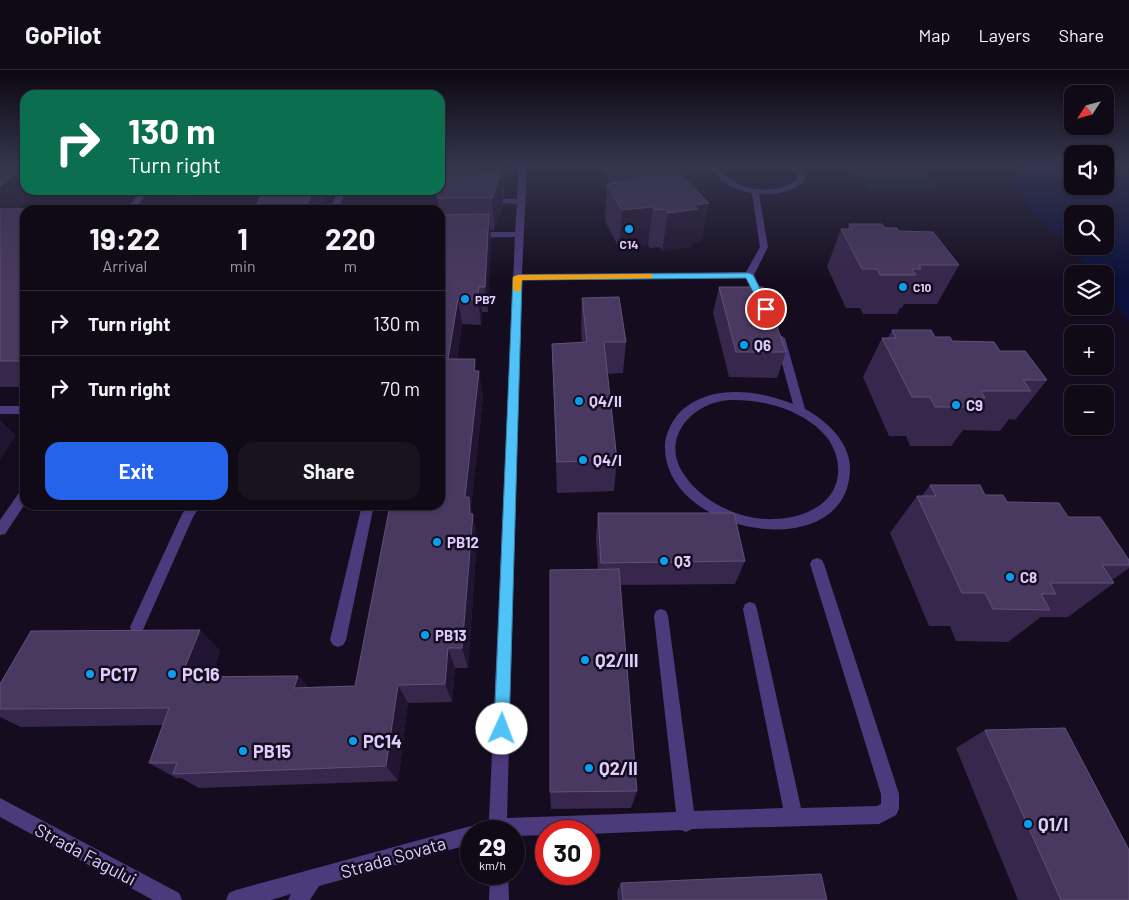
<!DOCTYPE html>
<meta charset="utf-8">
<style>
:root{--surface:#100a17;--page:#191320;--text:#f1f3f6;--muted:#9c9aa1;--line:#302b36;--accent:#2563eb}
body{margin:0;font-family:Barlow,sans-serif;background:var(--page);color:var(--text);height:100vh;display:flex;flex-direction:column;font-size:19px;white-space:nowrap}
*{box-sizing:border-box;margin:0}
p{font-size:16px;color:var(--muted)}
.icon{flex:none;width:28px;height:28px;fill:none;stroke:currentColor;stroke-width:2;stroke-linecap:round;stroke-linejoin:round}
.map{position:relative;flex:1;overflow:hidden}
.side{position:absolute;left:20px;top:135px;width:425px;height:305px;display:flex;flex-direction:column;background:var(--surface);border-radius:15px;box-shadow:0 1px 4px #0004,0 0 0 1px var(--line)}
.side>*{flex:none}
.banner{position:absolute;left:20px;top:20px;width:425px;height:105px;border-radius:15px;box-shadow:0 1px 4px #0004,0 0 0 1px var(--line);background:#0b6e4f;color:#fff;overflow:hidden}
.needle{width:32px;rotate:234deg}
.fabs{position:absolute;left:1064px;top:15px;display:grid;gap:10px}
.fabs a{display:grid;place-items:center;width:50px;height:50px;border-radius:10px;background:var(--surface);box-shadow:0 1px 4px #0004,0 0 0 1px var(--line);font-size:25px}
.speed{position:absolute;left:460px;top:750px;display:flex;gap:10px;font-size:25px;font-weight:700;text-align:center}
.speed>*{display:grid;place-content:center;width:65px;height:65px;border-radius:50%;background:var(--surface);box-shadow:0 1px 4px #0004,0 0 0 1px var(--line);line-height:1}
.speed small{font-size:12px;font-weight:400}
.speed .limit{border:8px solid #d22;background:#fff;color:#111}
.pin{position:absolute;display:grid;place-items:center;width:42px;height:42px;color:#fff;margin:-21px;border:2px solid #fff;border-radius:50%;box-shadow:0 1px 5px #0007}
.me{position:absolute;width:55px;margin:-28px;rotate:2deg;stroke-linejoin:round;filter:drop-shadow(0 0 4px #0008)}
.turn{display:flex;align-items:center;gap:18px;height:105px;padding:0 25px;font-size:22px}
.turn .icon{width:65px;height:65px;stroke-width:2.5}
.turn b{display:block;font-size:35px;line-height:42px}
.eta{display:flex;justify-content:space-evenly;align-items:center;height:85px;text-align:center}
.eta b{font-size:30px;font-weight:700;line-height:35px}
.cta{display:flex;gap:10px;margin-top:auto;padding:10px 25px}
.cta a{flex:1;height:58px;border-radius:15px;background:var(--accent);color:#fff;font-size:20px;font-weight:700;line-height:58px;text-align:center}
.cta a+a{background:var(--page);color:var(--text)}
ul{padding:0;list-style:none}
li{display:flex;align-items:center;gap:15px;height:65px;padding:0 25px;border-top:1px solid var(--line)}
li div{flex:1}
li b{display:block;font-size:19px}
li em{font-style:normal}
header{display:flex;align-items:center;gap:30px;box-sizing:border-box;height:70px;padding:0 25px;background:var(--surface);border-bottom:1px solid var(--line)}
header strong{font-size:24px}
nav{display:flex;gap:28px;margin-inline-start:auto;font-size:18px}
.map>svg:first-child{display:block}
.green{fill:#102429}
.water{fill:#0b113b;fill-rule:evenodd}
.lines{fill:none;stroke-linecap:round;stroke-linejoin:round}
.minor{fill:#4c3a7d;fill-rule:evenodd}
.wall{fill:#38274c}
.shaded-wall{fill:#221532}
.building{fill:#49385f;stroke:#615078}
.route{fill:#4fc3f7;stroke:#337fa1}
.slow{fill:#f59e0b}
.poi-dot{fill:#08a0ee;stroke:#150d1f;stroke-width:2}
.labels{text-anchor:middle;dominant-baseline:central;stroke-width:5;stroke-linejoin:round;paint-order:stroke}
.far-poi-label{font-size:12px;font-weight:bold;fill:#decdfd;stroke:#150d1f;text-anchor:start}
.poi-label{font-size:15px;font-weight:bold;fill:#decdfd;stroke:#150d1f;text-anchor:start}
.near-poi-label{font-size:18px;font-weight:bold;fill:#decdfd;stroke:#150d1f;text-anchor:start}
.near-street-label{font-size:18px;fill:#decdfd;stroke:#150d1f}
</style>
<header>
<strong>GoPilot</strong>
<nav><a>Map</a><a>Layers</a><a>Share</a></nav>
</header>
<div class="map">
<svg width="1129" height="830" viewBox="0 0 1129 830">
<rect width="100%" height="100%" fill="#150d1f"/>
<path class="green" d="M845,95H918L942,118L869,122Z"/>
<path class="water" d="M995,95H1072V116H1105V95H1129V252L1105,221V204H1092L1071,177L1032,141L1010,105ZM1072,144H1105V176H1072Z"/>
<g class="lines">
<path class="minor" d="M445,95H453L447,124L443,126L439,124Z
M519,95H527L522,204L746,202L760,177L752,123C734,120 722,113 711,99L715,95H721L719,99C738,122 772,126 797,110V102L789,95H797L805,101V111C793,122 775,125 759,124L768,177L754,205L767,232L765,234H759L746,208L522,210L507,748L676,742L654,546L656,541L661,539L666,541L668,546L694,741L783,738L743,539L745,534L750,532L755,534L757,539L801,738L877,736L881,734V724L810,494L812,490L817,488L822,490L824,494L899,724V739L896,745L879,754L692,759L686,762L681,760L589,764V761H546V765L514,766V761H471V774L319,816L310,830H288L291,824L271,830H226L229,823L236,820L471,756L476,758L478,755L489,750L515,167L440,168V162H515L517,134L486,132L482,130L486,128L517,129Z
M142,120H150L134,140H126Z
M338,120H346L338,140H330Z
M780,265L785,268L805,339C827,351 851,373 850,400C847,497 666,465 665,378C664,366 672,350 681,341C711,314 758,320 793,334L775,268ZM730,330C765,329 807,341 829,370C835,380 839,391 838,403C836,435 803,448 775,449C741,451 701,432 683,403C660,367 693,332 730,330Z
M0,336H25V344H0Z
M25,419V434L5,464L0,465V450L21,420Z
M188,435H201L193,447L142,562L137,564L132,562L130,557L182,444Z
M362,435H374L346,570L343,575L338,577L333,575L330,570Z
M0,728L179,823L182,830H153L0,747Z
M490,804H508L509,830H489Z"/>
</g>
<path class="wall" d="M0,95L20,139L25,140V317H0Z
M452,95H506L504,127L502,126L503,135L494,160H490L491,169L488,242H482L481,255L462,254L457,289L477,301L483,327L471,437L477,468L468,598H455L452,632L408,633L398,711L199,718L181,708H176L149,693L163,655L21,657L0,647V614L220,580L211,607L298,606L308,617L355,616L440,435V140H439L437,128L453,102Z
M597,95H710L707,115L699,116L698,122L702,171L692,172L691,177L662,181L660,177L650,178L648,175L619,178L605,151L607,114L611,113Z
M175,120H220L216,126L178,127Z
M849,154L885,158L898,161L959,195L937,234H904L902,238H900L897,244H863L860,238H846L827,197L841,159H848Z
M719,217L786,282L777,308L729,307L713,243Z
M582,228L626,272L623,303L607,304L617,390L614,421L557,423L552,274L582,272L581,260Z
M892,260L935,267L952,271L1000,281L1047,310L1015,350L1009,349L1000,361L963,360L951,376H910L906,366H889L863,307L882,268H888Z
M930,415L985,425L1007,432L1068,447L1129,490V498L1112,510L1114,513L1068,547H1041L1008,572L956,571L950,556H929L890,463L917,426H922Z
M598,443L745,491L735,514L620,515L637,721L631,738L551,739L550,722L598,499L596,467Z
M985,660L1129,830H1018L956,678Z
M621,813L827,830H618L617,821Z"/>
<path class="shaded-wall" d="M25,95V120H39L0,157V117Z
M502,95H506L504,127L502,96Z
M670,95H710L707,115L699,116L698,122Z
M501,104L503,135L494,160L492,128Z
M214,120H220L216,126Z
M314,120H329L324,130L326,135L323,140H304Z
M709,133L702,171L692,172L691,177L662,181L668,143L694,135Z
M653,137L648,175L619,178L622,140Z
M489,144L491,169L488,242L485,217Z
M479,217L482,242L481,255L478,229Z
M458,229L462,254L453,315L448,289Z
M475,289L478,312L479,301L483,327L471,437L477,468L468,598L462,578L465,427Z
M0,350L16,366L0,389Z
M200,560L220,580L204,626L181,607Z
M448,578L455,598L452,632L445,614Z
M298,606L314,624L294,618Z
M398,615L408,633L398,711L386,696Z"/>
<path class="building" d="M0,95H25L0,117Z
M479,95H502V96Z
M628,95H671L709,133L694,135L698,139L668,143L665,139L654,140L653,137L622,140L607,114L641,110Z
M451,101L501,104L492,128H437L438,120H440V108L450,109Z
M265,120H314L304,140H253Z
M160,137L158,140H25V291H0V139Z
M489,144L485,217H479L478,229H458L448,289H475L474,301H479L465,427H469L470,444H473L462,578H448L445,614L398,615L386,696L173,704L177,693H149L169,638L0,639V614L31,561L200,560L181,607L298,606L294,618L355,616L390,435H440V145Z
M849,154H882L885,158H897L898,161L933,162L959,195H919L921,199H912L916,205H880L877,199H862L841,159H852Z
M719,217H763L786,282H736Z
M619,227L626,272H604L617,390L557,392L552,274L587,272L582,228Z
M892,260H931L935,267H950L952,271L994,272L1000,281H1025L1047,310H1023L1031,321H981L985,328H974L979,337H935L930,327H912L882,268H896Z
M930,415H980L985,425H1003L1007,432L1059,433L1068,447H1100L1129,490V495H1102L1114,513H1050L1056,524H1041L1050,540L993,539L985,523H962L917,426H936Z
M598,443H734L745,491L601,493Z
M619,499L637,721L550,722V500Z
M1065,658L1129,780V830H1061L985,660Z
M821,804L827,830H623L621,813Z"/>
<linearGradient id="sky" x2="0" y2="1"><stop stop-color="#0c0711"/><stop offset="0.45" stop-color="#35354d"/><stop offset="1" stop-color="#35354d" stop-opacity="0"/></linearGradient>
<rect width="1129" height="211" fill="url(#sky)"/>
<path class="route" d="M749,203L753,205L770,239L769,241H763L746,208L522,210L509,659L507,664L502,667L496,664L494,659L513,207L518,205Z"/>
<path class="slow" d="M649,204H652V208L522,210L520,222L513,220V207L518,205Z"/>
<g class="poi-dot">
<circle cx="629" cy="159" r="5"/>
<circle cx="903" cy="217" r="5"/>
<circle cx="465" cy="229" r="5"/>
<circle cx="744" cy="275" r="5"/>
<circle cx="579" cy="331" r="5"/>
<circle cx="956" cy="335" r="5"/>
<circle cx="583" cy="390" r="5"/>
<circle cx="437" cy="472" r="5"/>
<circle cx="664" cy="491" r="5"/>
<circle cx="1010" cy="507" r="5"/>
<circle cx="425" cy="565" r="5"/>
<circle cx="585" cy="590" r="5"/>
<circle cx="90" cy="604" r="5"/>
<circle cx="172" cy="604" r="5"/>
<circle cx="353" cy="671" r="5"/>
<circle cx="243" cy="681" r="5"/>
<circle cx="589" cy="698" r="5"/>
<circle cx="1028" cy="754" r="5"/>
</g>
<g class="labels">
<g class="far-poi-label">
<text x="629" y="174" text-anchor="middle">C14</text>
<text x="913" y="217">C10</text>
<text x="475" y="229">PB7</text>
</g>
<g class="poi-label">
<text x="754" y="275">Q6</text>
<text x="589" y="331">Q4/II</text>
<text x="966" y="335">C9</text>
<text x="593" y="390">Q4/I</text>
<text x="447" y="472">PB12</text>
<text x="674" y="491">Q3</text>
<text x="1020" y="507">C8</text>
<text x="435" y="565">PB13</text>
</g>
<g class="near-poi-label">
<text x="595" y="590">Q2/III</text>
<text x="100" y="604">PC17</text>
<text x="182" y="604">PC16</text>
<text x="363" y="671">PC14</text>
<text x="253" y="681">PB15</text>
<text x="599" y="698">Q2/II</text>
<text x="1038" y="754">Q1/I</text>
</g>
<g class="near-street-label">
<text transform="translate(86 784) rotate(28)">Strada Fagului</text>
<text transform="translate(393 787) rotate(-16)">Strada Sovata</text>
</g>
</g>
</svg>
<div class="fabs">
<a><svg class="needle" viewBox="-14 -14 28 28"><path d="M0-13l5 13h-10z" fill="#e53935"/><path d="M0 13l5-13h-10z" fill="#9c9aa1"/></svg></a>
<a><svg class="icon" aria-label="sound" viewBox="0 0 24 24"><path d="M4 9h4l5-4v14l-5-4H4zM17 9q2 3 0 6"/></svg></a>
<a><svg class="icon" aria-label="search" viewBox="0 0 24 24"><circle cx="10" cy="10" r="6"/><path d="M15 15l6 6"/></svg></a>
<a><svg class="icon" aria-label="layers" viewBox="0 0 24 24"><path d="M12 4l9 5-9 5-9-5zM3 14l9 5 9-5"/></svg></a>
<a>+</a>
<a>−</a>
</div>
<div class="speed"><div>29<small>km/h</small></div><div class="limit">30</div></div>
<div class="pin" style="left:766px;top:239px;background:#d93025"><svg class="icon" aria-label="arrive" viewBox="0 0 24 24"><path d="M6 21V4h12l-3 4 3 4H6"/></svg></div>
<svg class="me" style="left:502px;top:659px" viewBox="-20 -20 40 40"><circle r="19" fill="#fff"/><path d="M0-13L10 11 0 6-10 11z" fill="#4fc3f7"/></svg>
<div class="banner">
<div class="turn"><svg class="icon" aria-label="right" viewBox="0 0 24 24"><path d="M7 20v-9h11M14 6l5 5-5 5"/></svg><div><b>130 m</b>Turn right</div></div>
</div>
<section class="side">
<div class="eta">
<div><b>19:22</b><p>Arrival</p></div>
<div><b>1</b><p>min</p></div>
<div><b>220</b><p>m</p></div>
</div>
<ul>
<li><svg class="icon" aria-label="right" viewBox="0 0 24 24"><path d="M7 20v-9h11M14 6l5 5-5 5"/></svg><div><b>Turn right</b></div><em>130 m</em></li>
<li><svg class="icon" aria-label="right" viewBox="0 0 24 24"><path d="M7 20v-9h11M14 6l5 5-5 5"/></svg><div><b>Turn right</b></div><em>70 m</em></li>
</ul>
<div class="cta"><a>Exit</a><a>Share</a></div>
</section>
</div>
